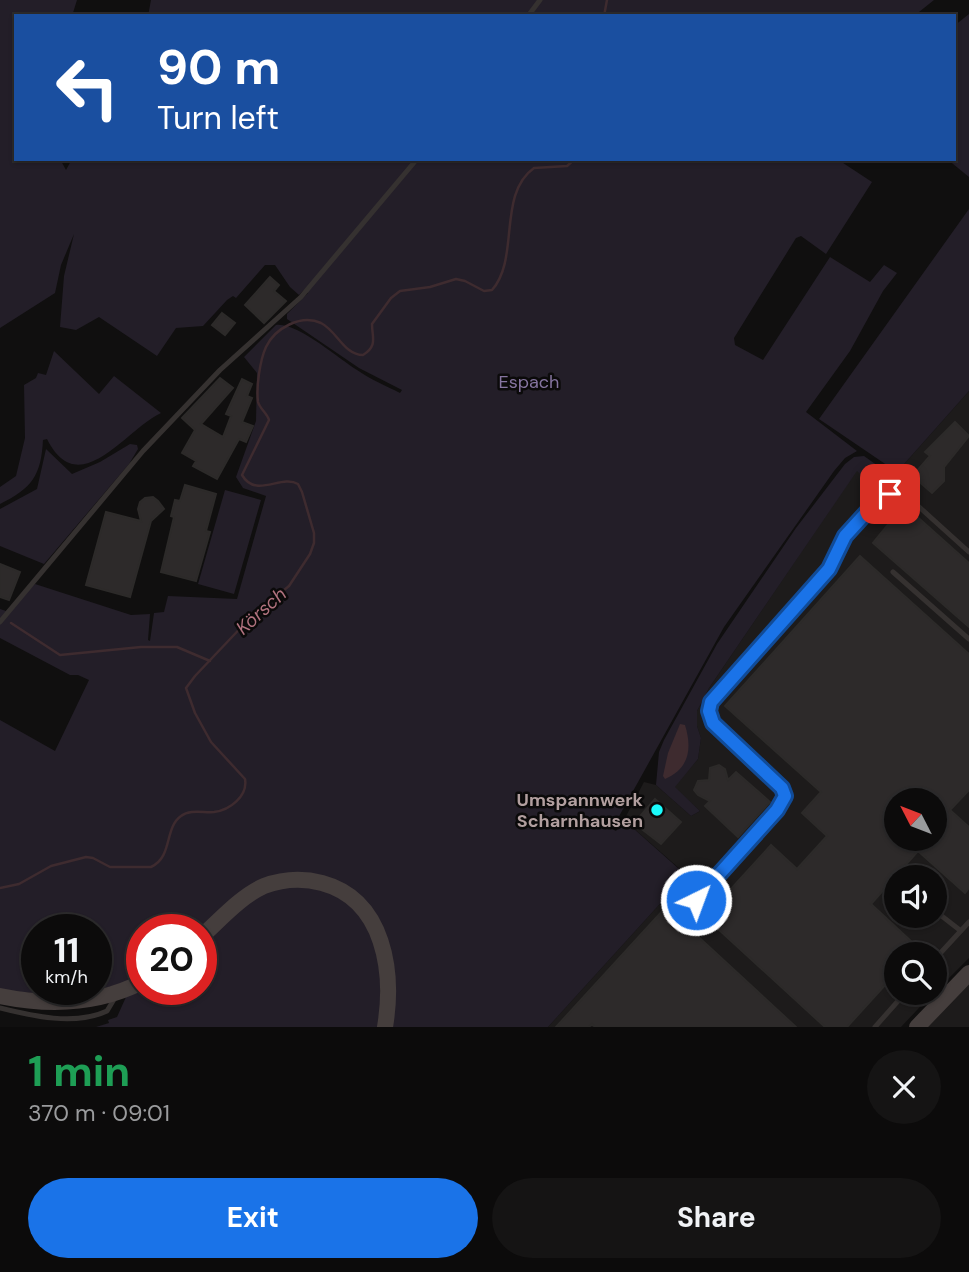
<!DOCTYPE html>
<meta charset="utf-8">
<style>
:root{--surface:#0c0b0b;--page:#151414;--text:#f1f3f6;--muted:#9a9b9d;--line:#2c2b2c;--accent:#1a73e8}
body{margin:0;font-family:"DM Sans",sans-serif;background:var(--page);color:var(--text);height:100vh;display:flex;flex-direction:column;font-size:26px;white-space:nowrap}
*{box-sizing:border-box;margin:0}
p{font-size:23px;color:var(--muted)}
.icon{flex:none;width:38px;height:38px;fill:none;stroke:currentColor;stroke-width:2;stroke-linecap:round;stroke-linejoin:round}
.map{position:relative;height:1027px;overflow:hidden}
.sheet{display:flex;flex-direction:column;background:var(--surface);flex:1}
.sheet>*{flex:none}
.hud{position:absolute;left:14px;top:14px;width:942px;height:147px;border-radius:0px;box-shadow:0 2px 5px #0004,0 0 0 2px var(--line);background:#1a4fa0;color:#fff;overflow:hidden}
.needle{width:46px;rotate:312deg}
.fabs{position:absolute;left:884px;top:788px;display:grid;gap:14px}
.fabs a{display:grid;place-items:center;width:63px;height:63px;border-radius:50%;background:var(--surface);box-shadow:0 2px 5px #0004,0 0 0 2px var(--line);font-size:35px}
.speed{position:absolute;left:21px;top:914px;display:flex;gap:14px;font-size:35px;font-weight:700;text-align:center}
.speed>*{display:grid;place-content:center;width:91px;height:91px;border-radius:50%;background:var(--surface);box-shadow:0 2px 5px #0004,0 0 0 2px var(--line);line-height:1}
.speed small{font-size:18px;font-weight:400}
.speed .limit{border:10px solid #d22;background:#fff;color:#111}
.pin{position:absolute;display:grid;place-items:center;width:60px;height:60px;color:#fff;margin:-30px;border-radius:14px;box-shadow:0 4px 10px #0006}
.me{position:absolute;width:77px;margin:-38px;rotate:42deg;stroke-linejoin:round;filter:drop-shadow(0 0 5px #0008)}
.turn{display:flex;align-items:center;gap:24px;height:147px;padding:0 28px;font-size:32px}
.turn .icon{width:91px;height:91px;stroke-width:2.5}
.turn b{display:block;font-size:49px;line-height:60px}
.round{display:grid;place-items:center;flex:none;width:74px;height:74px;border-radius:37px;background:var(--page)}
.headline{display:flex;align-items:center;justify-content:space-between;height:119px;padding:0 28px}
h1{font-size:42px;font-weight:700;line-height:52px;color:#1e9e55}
.cta{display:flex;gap:14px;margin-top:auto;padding:14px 28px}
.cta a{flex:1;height:80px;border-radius:42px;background:var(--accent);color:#fff;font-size:28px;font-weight:700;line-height:80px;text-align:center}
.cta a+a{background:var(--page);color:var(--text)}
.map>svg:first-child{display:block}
.built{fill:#1d1b1b;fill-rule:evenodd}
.green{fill:#231e28;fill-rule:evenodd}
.water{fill:#3e2b2f}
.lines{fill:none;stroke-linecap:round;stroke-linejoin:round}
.stream{stroke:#3e2b2f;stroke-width:2.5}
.building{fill:#2d2a2a;stroke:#2c2a29;stroke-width:2;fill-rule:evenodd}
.lane{stroke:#353130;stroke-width:5}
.secondary{stroke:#453e3d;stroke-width:16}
.route-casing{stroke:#114b97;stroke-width:18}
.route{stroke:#1a73e8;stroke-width:12}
.poi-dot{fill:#1bfbfc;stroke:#0b0a0a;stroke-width:2.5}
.labels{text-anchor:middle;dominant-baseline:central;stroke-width:5;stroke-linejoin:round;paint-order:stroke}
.park-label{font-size:18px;fill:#85749f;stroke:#0b0a0a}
.poi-label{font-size:18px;font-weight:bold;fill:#b29f9f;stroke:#0b0a0a;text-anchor:end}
.water-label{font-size:19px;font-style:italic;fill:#b0727e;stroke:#0b0a0a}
</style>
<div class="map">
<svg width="969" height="1027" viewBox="0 0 969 1027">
<rect width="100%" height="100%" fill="#100f0f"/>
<path class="built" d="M969,391V958L935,992L934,954H896V992H934L901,1027H548L668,895L689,877L624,820L644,782L656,785L691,816L700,811L674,787L698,759L701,738L697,726V711L709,688L857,470L896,484L902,477L897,472ZM896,800H934V838H896ZM896,877H934V915H896Z
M969,981V1027H924Z"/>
<path class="green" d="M0,0H77L72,16H16V159H60L66,170L72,159H837L872,182L826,254L801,236L796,238L734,338L735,345L763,360L830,257L870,282L884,265L897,273L883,291L850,351L806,412L857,451L845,458L834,471L724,627L612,829L616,831L624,820L697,885L680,905L668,895L548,1027H389L375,917L299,874L201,929H142V976L130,981L73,997L0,990V720L55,751L89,680L78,675H70L0,638V609L6,611L35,584L131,615L150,614L148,640L150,641L154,613L164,612L168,596L237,599L266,496L243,488L236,477L256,421L257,373L244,357L276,325C297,322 339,359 357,370C370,379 386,386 400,393L402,390L359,368L287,319V314L308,293L304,290L299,295L290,287L275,265H265L236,298L233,296L227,300L203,326L176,328L157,356L99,317L76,330L60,327L64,276L74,234L61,265L55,293L0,328ZM37,929H96V989H37Z
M151,0H934L914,16H148Z
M969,14V177L947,159H954V26Z
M969,209V391L897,472L819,419Z
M54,351L99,394L114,376L161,413C126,429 79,503 47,439L43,440C41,476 32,488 0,504V487L16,476L25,438L24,385L36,378L38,373L46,375Z
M130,444L137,445L138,449L129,464L44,564L0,546V509L37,489L46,449L72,474L100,462Z
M864,456L899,481L896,484L870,483L857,471L709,688L697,711V726L701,738L698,759L675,787L700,811L691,816L656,785L659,752L664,740L717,644L796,528L845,464L854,457Z
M225,490L261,500L234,594L198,584Z
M295,885L330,892L353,906L367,924L380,955V1027H96L109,1023L108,1020L117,1017L126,997L142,989H201V944L240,909L266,892Z"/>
<path class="water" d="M680,724L685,725C692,748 690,768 665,779L663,776L668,753Z"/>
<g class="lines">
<path class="stream" d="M604,16L607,0
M11,623L60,655L141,647H177L210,661
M0,888L19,884L51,866L86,857L93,858L110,867H151C173,857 164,828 181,816C190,809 204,813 214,812C230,810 248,796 245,779L211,742L195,713L186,688L195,676L250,618L289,586L310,554L314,543V533L302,492L298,484C281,474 256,499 242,475L269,420C267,413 260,409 258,402C256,387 260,360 266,347C275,328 301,314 321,323C337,331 344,355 363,355C378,346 372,337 372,324L391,298L400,291L430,287L456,279L465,281L484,291L492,290C520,259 497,194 534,168L567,166L575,159"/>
</g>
<path class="building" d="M270,277L279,285L274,291L286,301L264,323L245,305Z
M222,313L235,323L225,335L212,325Z
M220,378L233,388L201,424L223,437L231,416L226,414L242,379L252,384L247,396L252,398L242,422L253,426L246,442L239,439L217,479L193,466L196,461L182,453L195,430L182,418Z
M955,422L969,436L944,467V481L932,493L916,479V472L930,456L925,452Z
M185,485L216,494L206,531L210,532L196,581L161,572L174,517L171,516L175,500L180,501Z
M153,497L158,501L164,509L151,521L130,597L86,585L106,512L141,521L138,509L140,502L145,498Z
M904,505L969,563V627L873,543Z
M860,556L969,654V790L950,810L969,827V888L965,893L918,851L871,904L912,942L901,954H896V973L847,1027H825L705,917L709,913L701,906L712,893L720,901L771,845L797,869L827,836L802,813L821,792L725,706ZM896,800H934V838H896Z
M0,564L20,572L9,600L0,597Z
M719,765L725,769L728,780L736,772L770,802L738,837L705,806L710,801L698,795L694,790L698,781L709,780L710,768Z
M655,799L681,822L661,844L634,823Z
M666,907L796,1027H595L592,1024L589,1027H556Z"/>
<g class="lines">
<path class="lane" d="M528,16L540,0
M893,572L969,639
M0,622L143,451L220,370L301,297L417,159
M696,900L777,810L785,796L781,787L713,723L709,711L713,700L828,571L841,541L873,505L890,494L898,493L907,496L969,552
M888,904L896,905
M934,910L961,931
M934,960L969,922
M0,1008C32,1016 75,1026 107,1011L116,996
M875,1027L906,992"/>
<path class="secondary" d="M201,937C221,919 240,897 264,886C283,879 303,878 322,883C385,900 394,973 385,1027
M0,996C49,1006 97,1005 142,982
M917,1027L969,973"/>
</g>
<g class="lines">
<g class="route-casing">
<path id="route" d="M696,900L777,810L785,796L782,788L713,723L709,711L711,702L829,569L845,536L876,502L890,494"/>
</g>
<use href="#route" class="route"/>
</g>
<circle class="poi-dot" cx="657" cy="810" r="7"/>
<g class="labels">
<g class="park-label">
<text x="529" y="382">Espach</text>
</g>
<g class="poi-label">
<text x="643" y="800">Umspannwerk<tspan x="643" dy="21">Scharnhausen</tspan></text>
</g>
<g class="water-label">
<text transform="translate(261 611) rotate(-42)">Körsch</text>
</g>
</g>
</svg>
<div class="fabs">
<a><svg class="needle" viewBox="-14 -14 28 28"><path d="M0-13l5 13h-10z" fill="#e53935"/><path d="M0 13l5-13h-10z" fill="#9a9b9d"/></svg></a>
<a><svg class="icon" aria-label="sound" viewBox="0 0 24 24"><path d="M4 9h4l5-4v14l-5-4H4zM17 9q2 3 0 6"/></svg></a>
<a><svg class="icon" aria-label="search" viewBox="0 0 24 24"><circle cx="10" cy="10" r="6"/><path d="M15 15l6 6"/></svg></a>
</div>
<div class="speed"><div>11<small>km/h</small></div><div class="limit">20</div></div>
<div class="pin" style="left:890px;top:494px;background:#d93025"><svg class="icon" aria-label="arrive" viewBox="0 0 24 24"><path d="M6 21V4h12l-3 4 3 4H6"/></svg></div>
<svg class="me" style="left:696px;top:900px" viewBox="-20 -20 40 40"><circle r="17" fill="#1a73e8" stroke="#fff" stroke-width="3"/><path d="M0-11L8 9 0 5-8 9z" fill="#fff"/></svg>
<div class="hud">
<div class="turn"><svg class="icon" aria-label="left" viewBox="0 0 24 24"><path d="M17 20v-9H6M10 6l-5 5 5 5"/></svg><div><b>90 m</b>Turn left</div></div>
</div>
</div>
<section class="sheet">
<div class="headline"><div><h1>1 min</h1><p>370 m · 09:01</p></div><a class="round"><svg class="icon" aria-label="close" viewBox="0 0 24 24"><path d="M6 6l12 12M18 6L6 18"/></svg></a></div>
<div class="cta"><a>Exit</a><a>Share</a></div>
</section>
